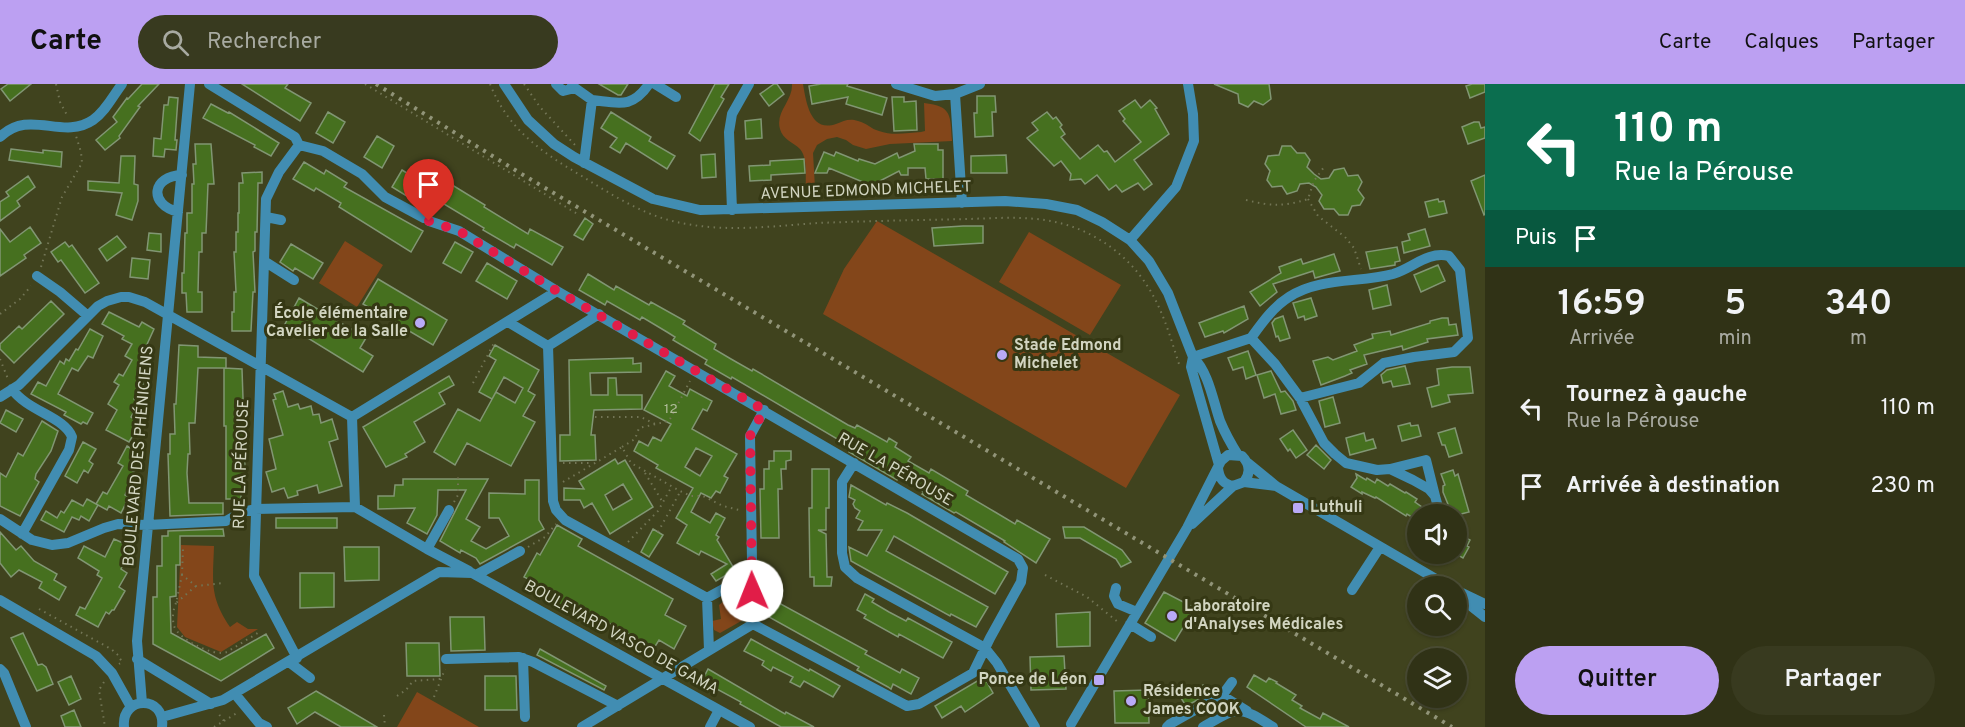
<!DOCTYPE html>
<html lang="fr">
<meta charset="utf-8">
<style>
:root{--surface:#303216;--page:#383a1f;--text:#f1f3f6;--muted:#a8aaa1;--line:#4b4d35;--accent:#bca0f2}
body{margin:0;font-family:Overpass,sans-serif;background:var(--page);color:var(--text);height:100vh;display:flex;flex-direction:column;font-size:22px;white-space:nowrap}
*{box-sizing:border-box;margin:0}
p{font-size:20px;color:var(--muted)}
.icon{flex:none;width:33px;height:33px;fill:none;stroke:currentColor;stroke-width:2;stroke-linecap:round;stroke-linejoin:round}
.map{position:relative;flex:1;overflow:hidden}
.details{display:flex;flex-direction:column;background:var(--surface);width:480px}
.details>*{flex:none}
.hud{background:#0b6e4f;color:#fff;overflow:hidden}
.buttons{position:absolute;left:1407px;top:420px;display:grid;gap:12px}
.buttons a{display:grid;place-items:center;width:60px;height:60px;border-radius:50%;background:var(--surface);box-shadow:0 2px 4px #0004,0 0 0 2px var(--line);font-size:30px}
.pin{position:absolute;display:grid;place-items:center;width:51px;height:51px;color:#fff;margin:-62px -26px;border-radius:50% 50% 50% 0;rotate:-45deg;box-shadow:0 0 6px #0007}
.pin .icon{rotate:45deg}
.me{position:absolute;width:66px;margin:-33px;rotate:359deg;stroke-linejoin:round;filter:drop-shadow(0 0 4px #0008)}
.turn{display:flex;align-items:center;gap:21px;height:126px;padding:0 30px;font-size:27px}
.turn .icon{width:78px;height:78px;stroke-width:2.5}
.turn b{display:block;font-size:42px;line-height:51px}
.then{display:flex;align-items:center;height:57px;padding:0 30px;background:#0003;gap:12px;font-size:22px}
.eta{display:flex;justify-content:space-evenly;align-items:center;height:102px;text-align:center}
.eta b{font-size:36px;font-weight:600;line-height:42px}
.primary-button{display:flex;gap:12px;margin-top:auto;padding:12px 30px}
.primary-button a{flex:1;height:69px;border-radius:36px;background:var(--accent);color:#111;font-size:24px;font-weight:600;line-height:69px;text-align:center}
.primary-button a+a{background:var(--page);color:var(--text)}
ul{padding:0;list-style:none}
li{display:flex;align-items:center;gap:18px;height:78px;padding:0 30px}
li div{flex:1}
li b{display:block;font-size:22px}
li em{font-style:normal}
header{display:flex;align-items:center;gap:36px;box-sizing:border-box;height:84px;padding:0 30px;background:var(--accent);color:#111}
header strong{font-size:28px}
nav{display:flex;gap:33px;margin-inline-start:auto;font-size:21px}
.search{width:420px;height:54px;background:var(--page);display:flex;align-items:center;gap:15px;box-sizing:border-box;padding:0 21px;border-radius:33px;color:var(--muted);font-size:22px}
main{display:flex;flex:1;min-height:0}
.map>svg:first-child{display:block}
.green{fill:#83461a}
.building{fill:#46701f;stroke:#819673;stroke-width:1.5;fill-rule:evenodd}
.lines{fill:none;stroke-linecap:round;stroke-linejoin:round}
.path{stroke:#727555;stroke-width:2;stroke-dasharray:1.5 4.5;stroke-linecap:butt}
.minor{stroke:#418db2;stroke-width:10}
.rail{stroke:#919478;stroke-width:4;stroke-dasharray:3 6;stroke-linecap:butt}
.route{stroke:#e11d48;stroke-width:10;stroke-dasharray:0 18}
.poi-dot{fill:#b9aaf7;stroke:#353814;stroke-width:2}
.labels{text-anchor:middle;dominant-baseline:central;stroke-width:6;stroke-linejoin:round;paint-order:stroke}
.number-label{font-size:14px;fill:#afbc98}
.street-label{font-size:16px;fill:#d2d5c1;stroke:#353814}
.poi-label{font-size:16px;font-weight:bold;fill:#d2d5c1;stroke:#353814;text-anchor:start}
</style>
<header>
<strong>Carte</strong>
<div class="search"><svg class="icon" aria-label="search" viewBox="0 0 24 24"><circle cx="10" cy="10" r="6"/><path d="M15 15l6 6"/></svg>Rechercher</div>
<nav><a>Carte</a><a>Calques</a><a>Partager</a></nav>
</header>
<main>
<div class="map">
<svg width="1485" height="643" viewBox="0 0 1485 643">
<rect width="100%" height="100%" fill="#40431e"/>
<path class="green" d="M792,0H803C806,17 810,49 836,40C844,37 849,34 858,37C867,39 871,45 879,47C892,52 908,49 921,48L925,47L924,19C953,22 950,32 952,57L890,60L866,65L853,61L846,56L837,53L827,55L817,61L813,69L815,104L806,103C805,92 808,74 800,65C793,58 783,56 780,45C775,28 793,17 792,0Z
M877,137L1180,311L1126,404L823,230L844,185Z
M1029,148L1121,201L1090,251L999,198Z
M345,157L383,181L357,223L319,199Z
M181,461L214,462C213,497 209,512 230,543L237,538L248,545H258L221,568L185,553L177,543Z
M737,501C745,510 746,524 743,536L720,549L714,546L712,537L721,535L719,521L730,512L729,505Z
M417,608L479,643H397Z"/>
<path class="building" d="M8,0H31L10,17L1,5Z
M142,0H159L138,22L140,23L119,52L120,54L105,66L96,56L117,38L113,33L127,14L128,15Z
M242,0H288L285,4L311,19L300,37Z
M599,0H628L621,11H618Z
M715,0H729L721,13L724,15L700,57L689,49Z
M774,0H777L784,10L769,22L760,10Z
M821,0H848L847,2L887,14L882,31L846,20L848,13L812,20L809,2Z
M1214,0H1269L1271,15L1263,21L1254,17L1248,23L1239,19L1238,10Z
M1472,0H1485V8L1470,14L1466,2Z
M977,12H995L996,28H992L993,52L975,53L974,29H977Z
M169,13L178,14L175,56H177L176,66L165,65L164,73L153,72L154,54L161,55L164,21H168Z
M892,13H904V18L916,17L917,46L894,47Z
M1135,16L1141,24L1150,16L1157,24L1155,25L1169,50L1134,76L1152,100L1144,106L1138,99L1122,108L1116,101L1109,106L1097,91L1085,100L1081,95L1070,96L1071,90L1061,77L1054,82L1027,54L1038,46L1032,39L1047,28L1053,35L1056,33L1062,41L1060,43L1065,50L1061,53L1080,75L1098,61L1104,68L1107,67L1115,78L1141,58L1123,37L1125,35L1119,27Z
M211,20L228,29L229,28L279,59L271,72L254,63L255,61L203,34Z
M328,28L345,38L333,59L316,49Z
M611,28L651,53L649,57L675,72L667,85L626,59L620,69L610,63L617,54L601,44Z
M761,35L762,54L746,55L745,37Z
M1474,38H1479L1481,44L1485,43V54L1468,60L1462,43Z
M377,52L394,62L382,84L364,73Z
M195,60H211L214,100H208L206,149H202V168H199L198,208H202V228H187L186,209H182V189H184L185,149H187V129H192V100H194L193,80H196Z
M914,60H938V66H943V95H926L925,84H908V91H901L899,87L874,100V102H863V98L829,84L827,89H815L824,68L834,72L836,68L858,77L859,75L875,80L897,69L899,74L915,67Z
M1282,62H1291L1297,69H1305L1310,76L1307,83L1314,90L1321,95L1329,94L1334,86L1344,84L1348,92L1358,91L1362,98L1358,106L1364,114L1360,121L1352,122L1348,131H1339L1334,125H1324L1319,117L1322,111L1316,103L1309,99L1300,100L1297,107L1287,110L1282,102L1272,103L1267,96L1270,87L1265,80L1268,72L1279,71Z
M11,65L43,69V66L62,68L61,83L9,76Z
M715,70L716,93L702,94L701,71Z
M1006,71L1007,89H971V72Z
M121,72H135L134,100L138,101V117L132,136L116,131L122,109L88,106V97L119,99Z
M804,75L805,89L771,91V96L750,97L749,82L770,81V77Z
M304,78L324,90L326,86L347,99L344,103L423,147L411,168L339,123L341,119L316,104L314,107L293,95Z
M402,86L433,105L423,122L392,103Z
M262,88V99H258L257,148H255V167L253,168L255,208H253L251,247H232V228H234V208H236L234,168H236V148H238V129H239V99H243L242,89Z
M1485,91V130L1484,131L1471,97Z
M28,92L35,103L17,117L20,122L0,137V118L9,112L6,108Z
M444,96L485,121L484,123L528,150L530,145L563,163L552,181L516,160L514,164L483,146L484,144L434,114Z
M1438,115L1439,118L1444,117L1447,129L1429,133L1425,118Z
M585,134L593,140L583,156L574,151Z
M963,142H983V159L934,162L932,144Z
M30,143L41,159L24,171L26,174L0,192V145L10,158Z
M1425,145L1430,162L1404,169L1402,158L1410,156L1408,150Z
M149,149L161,150V168L147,166Z
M117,152L126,163L107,177L99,165Z
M65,158L69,163L72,161L99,199L85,209L61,176L58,178L51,168Z
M455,158L473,168L461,189L443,179Z
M291,160L323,179L313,195L295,184L293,187L280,178Z
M1397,163L1400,177L1395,178V181L1370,185L1366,168Z
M1334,170L1340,187L1315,194L1313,187L1273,200L1277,208L1260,222L1250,208L1281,189L1279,183L1301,175L1303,180Z
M132,174L150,176L148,195L130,193Z
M487,179L517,197L507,215L476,197Z
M1438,181L1445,197L1421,208L1414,191Z
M588,190L614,206L616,202L649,221L651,218L685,237L683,240L716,260L714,265L731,275L752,287L753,285L848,341L855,344L857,341L887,358L889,354L897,359L895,363L911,373L908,377L929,389L931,385L968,407L966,411L995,428L1015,440L1017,436L1050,455L1036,479L1004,458L1005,457L956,428L954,429L922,410L924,408L898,393L897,396L849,368L851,363L732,293L731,295L705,280L707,276L673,256L675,253L667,248L642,233L640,236L607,217L605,221L579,206Z
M378,195L447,236L433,261L363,220Z
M1387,201L1391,221L1373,225L1369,206Z
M299,214L366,254L360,264L373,272L363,288L285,240Z
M1311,214L1317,232L1305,236L1304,232L1298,234L1293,219Z
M51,217L64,230L14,279L0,265V260L19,242L22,245Z
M1244,222L1248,235L1224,249L1223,247L1205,253L1199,239Z
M109,228L139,243L142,238L154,245L144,267L149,270L140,287L143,289L141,293L146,295L134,315L139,318L131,333L135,336L133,340L138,343L129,358L106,346L117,326L108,320L119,301L114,298L119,290L123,292L132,276L125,272L132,260L122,255L124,252L102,240Z
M1283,232L1290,254L1280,257L1278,252L1276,253L1272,239L1275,235Z
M1442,234H1448L1449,241L1456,240L1458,251L1427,255L1428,258L1403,266L1402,262L1364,271L1367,280L1350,286L1352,289L1345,292L1321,301L1313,277L1328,273L1333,276L1357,267L1354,261L1373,254L1372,250L1390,247L1391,251L1430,239V237Z
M90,245L103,252L97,265L93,274L88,272L78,287L72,284L58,310L93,329L87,340L83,338L81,340L64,331L66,328L31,310L38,298L46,302L60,277L64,280L66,275L69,277L76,265L78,266Z
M179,261L198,262V273L226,274V284H198L195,339H189L190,370H188L187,389L189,419H223V430L170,432L168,370H170V350H175L174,320H176Z
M495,261L539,286L528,307L535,311L523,332L535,338L511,382L467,359L455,381L434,368L458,325L480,337L496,308L515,319L523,304L504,293L492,315L479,308L496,276L489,272Z
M1248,267L1256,291L1246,295L1243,283L1233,286L1228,274Z
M633,274V280L641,279V288L590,289L591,311H608V294H616L617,311H642V325L594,326L591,351H595L596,376L560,377V351H570L569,276Z
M1405,282L1410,300L1393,303L1391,297L1383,299L1381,291L1387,286Z
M1452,283H1470L1473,309L1448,311L1450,318L1432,323L1427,304L1439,301L1437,285Z
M224,284L242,285L245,373L244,406H241V415H226V342H224Z
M666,287L675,292L669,302L687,312L690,305L712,317L707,327L703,325L692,345L737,370L724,392L728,394L720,409L716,407L711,414L701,409L691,428L710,439L716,429L725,434L716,451L719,453L717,456L735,486L716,497L711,490L727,480L701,467L699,471L677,459L687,441L676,434L693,404L656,384L658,381L634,367L639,357L648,362L653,353L661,357L671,340L644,326ZM696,364L712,372L700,392L685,383Z
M1271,287L1281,308L1285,307L1293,317L1296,326L1281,330L1275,310L1264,314L1257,291Z
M449,292L454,301L439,309L445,320L414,338L425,358L405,370L407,373L386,383L363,343Z
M283,307L288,323L298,320L300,325L311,322L313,331L319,330L321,339L332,335L338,355L329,358L342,402L319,409L317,401L297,407L298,411L288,414L284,404L272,408L266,388L276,385L269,355L283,351L273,316L276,315L274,310Z
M1333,313L1340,339L1325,343L1319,317Z
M6,326L23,335L16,348L0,339Z
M42,337L58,347L51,367L36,390L35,395L39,398L20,432L0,422V389L6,393L18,369L23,372Z
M1410,339L1411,342L1418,341L1421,352L1402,357L1398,342Z
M1455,344L1462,369L1449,373L1445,361H1442L1438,349Z
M1293,346L1307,366L1296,374L1290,365L1288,367L1280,355Z
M1364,349L1366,357L1373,355L1376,364L1350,371L1346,354Z
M83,358L96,365L89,377L93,380L88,389L84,386L77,399L65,392Z
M1316,361L1331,376L1324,385L1307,371Z
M127,362L139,369L131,386L136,389L125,411L129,413L121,429L109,422L107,426L96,420L103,408L107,410L123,382L118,379Z
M774,367H791V376L786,377V385H781L782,405H778L779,454H761L760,405H764V385H769V377H774Z
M615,375L618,380L625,376L653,423L610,450L592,419L584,424L580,416H564V404L584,405L579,397ZM623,400L632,415L613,426L605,411Z
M812,385H829V424H826V446H818L826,450L827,493H832L831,502H814V493H810L809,424H812Z
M1453,386L1455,392L1458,390L1469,428L1461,430H1452L1443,408V402L1445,401L1441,390Z
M1356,390L1366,396L1367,394L1375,399L1377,395L1388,402L1390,400L1405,409L1406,408L1417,415L1415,418L1432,430H1418L1417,436L1407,430L1406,432L1376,413L1375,414L1362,408V410L1351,403L1357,394Z
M403,395H488L466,435L480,443L471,457L486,465L509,452L499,434H489V409L525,410V396H539V436L544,445L480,480L476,474L461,466L460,469L440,457L466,406H438L437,431L427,450L407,439L415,424L378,425V412H394L395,401H403Z
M851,401L886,421L887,419L907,429L1008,488L995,510L894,452L886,467L988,523L976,543L951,530L950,532L851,477L849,463L867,472L882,446H858L863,437L856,434L860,427L855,424L853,420L855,416L849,413Z
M87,415L98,421L89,437L81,432L79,436L72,433L64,448L41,436L46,427L57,434L61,427L64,429L72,416L83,422Z
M276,434H337V444H276Z
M557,441L582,455L578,462L673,515L665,531L686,542L674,565L659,556L654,564L574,520L570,527L546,514L550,506L524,493L537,469L540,471Z
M1063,443H1084L1122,466L1131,478L1121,483L1116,475L1080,454H1065Z
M223,445L224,452H180V481H176V512L170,513L171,549L220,576L266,550L274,564L221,597L153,560V513H157V482H162V452H168V447Z
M653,445L663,451L649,473L641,468Z
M0,448L16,466L21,462L34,477L57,490L54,496L66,503L59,516L39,504L42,498L19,486L11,493L0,479Z
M1456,448L1470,456L1467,462L1469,463L1463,474L1456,470Z
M114,455L132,463L121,485L127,489L119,503L125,507L114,526H112L109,530L106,528L98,543L76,531L80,523L85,525L102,494L97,491L99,487L78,474L84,462L105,473Z
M344,463H379V496L345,497Z
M300,489H334V523L300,524Z
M772,506L781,511L777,518L867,567L865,570L900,589L902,585L919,594L911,610L893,600L891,605L888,603L857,586L859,583L769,533L773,526L764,521Z
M1164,508L1195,524L1175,557L1145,539Z
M865,510L874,515L872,518L889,528L906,537L908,534L952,558L943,574L899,550L898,553L864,534L866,531L857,526Z
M1090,528V562L1057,563L1056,530Z
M450,533H484L485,566L451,567Z
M23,549L38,581L42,580L46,583L53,600L37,607L11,554Z
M751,555L809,587L810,585L840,602L833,613L804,597L800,603L790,598L793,593L773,583L771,587L762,581L764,577L744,567Z
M406,559H439L440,592H407Z
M540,565L606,602L604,606L537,571Z
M1064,572L1066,605L1031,606L1030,573Z
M708,585L785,630L786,628L814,643H781L740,620L741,618L702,597Z
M1254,591L1266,598L1269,594L1277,598L1276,599L1296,611L1292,616L1302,622L1300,624L1320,635L1323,629L1349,643H1306L1247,603Z
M71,592L81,615L69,621L58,598Z
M485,592H516L517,626H485Z
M984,593L993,609L965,628L961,622L942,634L935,622Z
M1203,601L1209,610L1186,622L1181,614Z
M1148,606L1149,639H1115L1114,607Z
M316,607L377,643H341L315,628L297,640L288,624Z
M74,626L81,643H65L61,632Z"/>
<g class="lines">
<path class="path" d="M56,0L60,18L68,33
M365,0L579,131
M490,0C508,45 540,67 580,91C614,112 647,134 687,140C730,148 775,142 818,139C868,137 918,136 968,135C1001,134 1034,131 1067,141C1100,151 1130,174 1148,203C1164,228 1171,256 1180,283
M524,0L540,23L575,61
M1308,115L1318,132L1345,153L1354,164L1361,185
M1246,116C1271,122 1283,123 1308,115L1314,97L1324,83
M41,183L62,113L82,79L81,68L76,52
M0,230L20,215L31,202
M0,275L8,295
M473,299L494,259
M595,333H641L655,340
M622,363L635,355L639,344L669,337L690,297
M563,379H593
M645,389L662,417
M563,398L622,363L631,379L680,407L691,412H703L723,422L739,426
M454,418L458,411V392
M658,448L680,408
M628,458L658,427L672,402
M528,463L545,453L556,440
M182,491L183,464
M1045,491L1087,513L1118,538
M196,502L176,519L182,491L196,502L224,499
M176,519C173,526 172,534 174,542C179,556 214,573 227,568L261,547
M39,525L111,565L118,571L122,578L119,580
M104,598L99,606L105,643
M397,612L406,606L413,597L440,595
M434,613L445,585
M384,631L385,643
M224,637L237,629
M214,643L224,637L218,629"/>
<path class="minor" d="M209,0L295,53L299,61
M504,0L528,36L554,60L574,73L653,115L700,126L1005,117L1046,120L1077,126L1102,138L1130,156L1149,177L1168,209L1193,273C1209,289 1213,317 1220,337C1225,349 1231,360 1238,371
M556,0L563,7L575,4
M572,0L575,4L592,16L584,79
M655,0L676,13
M896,0L935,12L955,10
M592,16C619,19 632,25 649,0
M0,53C30,24 62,57 93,36C105,28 113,12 122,0
M962,119L955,10L980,0
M732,126L729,48L732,30L749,0
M178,128C148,120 152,92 182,91
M266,133L281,136
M429,137L459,147L557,207L1018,475L1023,484L1021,498L990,554L973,589L919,620L907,622L753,540
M1130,156L1176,103L1194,57L1193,30L1188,0
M264,177L294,196
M37,192L60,208L88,232
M508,238L548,262L553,417L556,426L565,436L707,514L709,566
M1251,254C1262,239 1273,223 1289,213C1319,193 1360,199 1393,190C1413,184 1427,167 1449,172L1460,186L1468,254L1454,268L1414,273L1384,279L1359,299L1300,314
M548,262L599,230
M1193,273L1251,254L1275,280L1300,314L1324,359L1335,370L1346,379L1377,386L1390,385L1413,396L1429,405L1435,412L1440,430
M1193,273L1191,283L1219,381
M12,305C27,327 65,333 72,353L69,366L22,450
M0,313L19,301L98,222L107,217L121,213H129L145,218L352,333L557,207
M352,333L355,423
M854,379L842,398V469L845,483L857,494L985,564L997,579L1035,643
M1248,379L1276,402L1448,502
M1390,385L1426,376L1435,412
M1244,398L1276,402
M0,435L32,456L52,461L68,459L104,444L118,440L147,441L226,437L242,428L255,425L355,423L427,465L469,487
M1192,440L1233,402
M427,465L449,426
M476,491L520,467
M1116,504L1114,512L1118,520L1137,528
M1352,506L1380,463
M1462,509L1485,520
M1456,510L1485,533
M707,514L751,490
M0,516L96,572L112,589L131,623
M1130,540L1151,553
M297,574L254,492L266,115L279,88L299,61L323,67L362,90L385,113L424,134
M523,574L525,633
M137,575L211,620
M446,575L519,573L533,578L618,622
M289,578L310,594
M0,585L4,589L26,643
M235,610L259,639L267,643
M1221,613L1232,598
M142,619L137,557L190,0
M162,633L223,616L439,488L472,489L750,643
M1071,640L1187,444L1221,377L1228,371L1242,372C1250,380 1251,389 1244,398L1233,402C1223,400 1219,394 1218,384
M124,643C121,611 166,611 162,643
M582,643L753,540L750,352L764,326
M710,643L719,626
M1167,643L1170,640L1218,613L1226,614L1247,627
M1203,643C1239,622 1238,621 1273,643"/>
<path class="rail" d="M376,0L520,89L1452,643"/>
</g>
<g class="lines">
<path class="route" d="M429,137L459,147L557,207L764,326L750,352L752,507"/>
</g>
<g class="poi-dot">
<circle cx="420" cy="239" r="6"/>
<circle cx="1002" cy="271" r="6"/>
<rect x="1292" y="418" width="12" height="12" rx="3"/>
<circle cx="1172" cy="532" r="6"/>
<rect x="1093" y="590" width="12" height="12" rx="3"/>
<circle cx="1131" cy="617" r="6"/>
</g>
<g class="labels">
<g class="number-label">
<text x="671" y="325">12</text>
</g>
<g class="street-label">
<text transform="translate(866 107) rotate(-2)">AVENUE EDMOND MICHELET</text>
<text transform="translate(139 372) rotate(-85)">BOULEVARD DES PHÉNICIENS</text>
<text transform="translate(242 380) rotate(-88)">RUE LA PÉROUSE</text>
<text transform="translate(895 386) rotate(30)">RUE LA PÉROUSE</text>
<text transform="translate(621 554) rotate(29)">BOULEVARD VASCO DE GAMA</text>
</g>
<g class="poi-label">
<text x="408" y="230" text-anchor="end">École élémentaire<tspan x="408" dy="18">Cavelier de la Salle</tspan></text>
<text x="1014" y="262">Stade Edmond<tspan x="1014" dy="18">Michelet</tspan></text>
<text x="1310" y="424">Luthuli</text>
<text x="1184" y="523">Laboratoire<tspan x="1184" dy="18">d'Analyses Médicales</tspan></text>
<text x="1087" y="596" text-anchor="end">Ponce de Léon</text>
<text x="1143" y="608">Résidence<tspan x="1143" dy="18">James COOK</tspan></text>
</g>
</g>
</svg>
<div class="buttons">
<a><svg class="icon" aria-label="sound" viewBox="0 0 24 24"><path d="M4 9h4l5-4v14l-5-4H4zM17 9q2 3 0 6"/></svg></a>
<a><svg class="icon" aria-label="search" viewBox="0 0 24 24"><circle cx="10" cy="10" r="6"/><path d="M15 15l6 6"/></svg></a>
<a><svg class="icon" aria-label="layers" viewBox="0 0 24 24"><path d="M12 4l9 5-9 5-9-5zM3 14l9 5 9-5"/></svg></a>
</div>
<div class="pin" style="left:429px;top:137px;background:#d93025"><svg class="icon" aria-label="arrive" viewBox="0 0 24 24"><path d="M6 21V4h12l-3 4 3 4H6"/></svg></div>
<svg class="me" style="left:752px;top:507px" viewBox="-20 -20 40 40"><circle r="19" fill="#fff"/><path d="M0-13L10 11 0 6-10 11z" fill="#e11d48"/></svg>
</div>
<section class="details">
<div class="hud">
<div class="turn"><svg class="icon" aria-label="left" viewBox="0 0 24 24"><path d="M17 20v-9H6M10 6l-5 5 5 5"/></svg><div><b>110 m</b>Rue la Pérouse</div></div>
<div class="then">Puis<svg class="icon" aria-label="arrive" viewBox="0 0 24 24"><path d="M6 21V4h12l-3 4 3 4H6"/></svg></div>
</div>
<div class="eta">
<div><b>16:59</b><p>Arrivée</p></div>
<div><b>5</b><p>min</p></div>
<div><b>340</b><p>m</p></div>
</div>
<ul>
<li><svg class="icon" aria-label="left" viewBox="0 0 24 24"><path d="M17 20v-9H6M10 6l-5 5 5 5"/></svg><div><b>Tournez à gauche</b><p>Rue la Pérouse</p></div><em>110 m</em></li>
<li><svg class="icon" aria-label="arrive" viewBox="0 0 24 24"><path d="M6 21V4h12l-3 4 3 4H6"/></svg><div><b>Arrivée à destination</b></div><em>230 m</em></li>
</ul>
<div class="primary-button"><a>Quitter</a><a>Partager</a></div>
</section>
</main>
